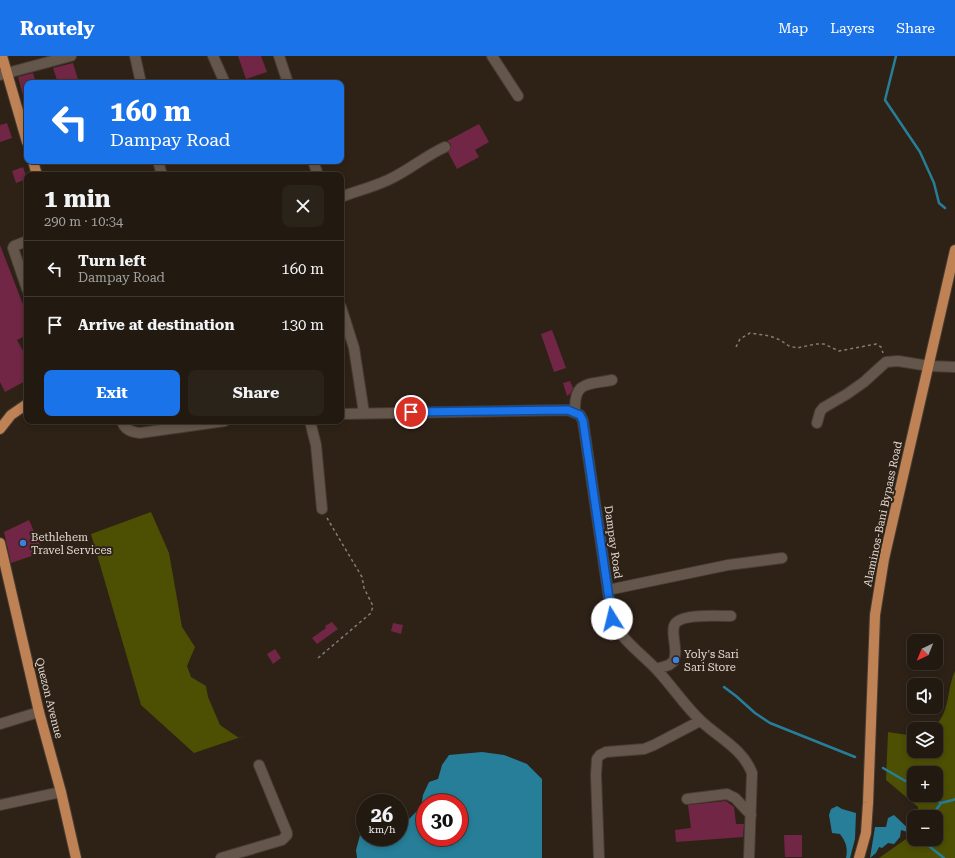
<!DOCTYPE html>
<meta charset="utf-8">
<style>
:root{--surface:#221a11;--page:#2a231a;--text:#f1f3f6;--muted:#a2a19f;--line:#3f3831;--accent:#1a73e8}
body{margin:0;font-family:"Roboto Serif",serif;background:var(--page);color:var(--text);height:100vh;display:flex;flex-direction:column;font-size:15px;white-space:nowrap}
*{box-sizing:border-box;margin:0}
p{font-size:13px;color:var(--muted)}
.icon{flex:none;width:22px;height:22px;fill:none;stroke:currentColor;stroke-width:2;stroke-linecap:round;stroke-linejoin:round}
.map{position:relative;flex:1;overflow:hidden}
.drawer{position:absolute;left:24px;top:116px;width:320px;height:252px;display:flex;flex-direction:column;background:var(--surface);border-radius:8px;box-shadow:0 2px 6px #0003,0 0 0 1px var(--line)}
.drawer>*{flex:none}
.banner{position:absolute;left:24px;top:24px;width:320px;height:84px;border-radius:8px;box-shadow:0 2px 6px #0003,0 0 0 1px var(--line);background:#1a73e8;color:#fff;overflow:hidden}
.needle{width:26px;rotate:223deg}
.buttons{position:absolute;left:907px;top:578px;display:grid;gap:8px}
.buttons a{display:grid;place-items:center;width:36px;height:36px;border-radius:8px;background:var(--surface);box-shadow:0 2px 6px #0003,0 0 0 1px var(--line);font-size:20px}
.speed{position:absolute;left:356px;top:738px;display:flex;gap:8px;font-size:20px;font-weight:700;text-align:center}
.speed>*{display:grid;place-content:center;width:52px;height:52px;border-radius:50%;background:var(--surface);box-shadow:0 2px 6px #0003,0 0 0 1px var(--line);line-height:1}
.speed small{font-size:10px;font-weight:400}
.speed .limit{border:6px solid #d22;background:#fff;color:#111}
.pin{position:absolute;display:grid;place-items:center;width:34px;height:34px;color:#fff;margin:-17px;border:2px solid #fff;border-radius:50%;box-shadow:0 1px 4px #0007}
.me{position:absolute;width:44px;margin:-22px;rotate:351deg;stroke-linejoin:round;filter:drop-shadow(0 0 3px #0008)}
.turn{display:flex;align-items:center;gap:14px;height:84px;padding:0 20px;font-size:18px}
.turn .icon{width:52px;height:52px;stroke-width:2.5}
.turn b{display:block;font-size:28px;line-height:34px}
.round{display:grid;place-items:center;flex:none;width:42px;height:42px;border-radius:8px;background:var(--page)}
.summary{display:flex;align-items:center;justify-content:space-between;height:68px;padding:0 20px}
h1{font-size:24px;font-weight:700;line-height:30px}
.cta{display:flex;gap:8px;margin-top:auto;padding:8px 20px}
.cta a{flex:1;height:46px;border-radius:8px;background:var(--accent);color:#fff;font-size:16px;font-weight:700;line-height:46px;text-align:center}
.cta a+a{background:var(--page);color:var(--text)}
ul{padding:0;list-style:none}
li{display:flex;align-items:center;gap:12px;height:56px;padding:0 20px;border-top:1px solid var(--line)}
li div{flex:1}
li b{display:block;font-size:15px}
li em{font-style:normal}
header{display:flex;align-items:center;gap:24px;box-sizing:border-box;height:56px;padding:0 20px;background:var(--accent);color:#fff}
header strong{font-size:19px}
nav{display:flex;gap:22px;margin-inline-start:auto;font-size:14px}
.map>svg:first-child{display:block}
.green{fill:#4d5002;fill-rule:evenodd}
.water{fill:#277e98;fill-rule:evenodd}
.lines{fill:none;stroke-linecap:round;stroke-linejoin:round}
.stream{stroke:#277e98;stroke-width:2.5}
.building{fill:#712646}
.minor-casing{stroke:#473c35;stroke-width:12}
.major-casing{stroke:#473c35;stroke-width:12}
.path{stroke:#867b72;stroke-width:1.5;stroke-dasharray:3 3;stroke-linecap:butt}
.minor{stroke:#64564a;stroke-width:10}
.major{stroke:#be8254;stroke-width:10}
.route-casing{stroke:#114b97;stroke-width:10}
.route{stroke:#1a73e8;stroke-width:7}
.shop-dot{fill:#3f7fe0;stroke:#2e2217;stroke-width:1.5}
.labels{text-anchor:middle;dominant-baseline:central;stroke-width:4;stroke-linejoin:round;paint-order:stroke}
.street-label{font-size:11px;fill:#e2d9d2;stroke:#2e2217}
.poi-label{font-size:11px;fill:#e2d9d2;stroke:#2e2217;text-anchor:start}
</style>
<header>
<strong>Routely</strong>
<nav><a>Map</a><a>Layers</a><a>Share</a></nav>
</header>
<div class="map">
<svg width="955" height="802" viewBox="0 0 955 802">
<rect width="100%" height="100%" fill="#2e2217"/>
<path class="green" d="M151,456L169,497L182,571L195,591L187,610L191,621L206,630L208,641L220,669L239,682L247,679L194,697L141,649L91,478Z
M955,615V802H879L906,783H936V761H918V751L886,724L888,676L914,680V695H936V673H932C951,657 946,635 955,615ZM914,717H936V739H914Z"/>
<path class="water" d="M482,696L504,699L527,708L542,723V802H357L356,794L363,768H365V781H399V769L407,765L421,751L423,739L429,726L438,723L442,709L449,699ZM425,747H459V781H425Z
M837,750L842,753L856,757L855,783L850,802H846C848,792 846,786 840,778L832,777L829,759L831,753Z
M894,759L914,778L901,774L900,781L894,788L888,787L882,792L879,791L876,797L870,802L875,771H886L888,762Z"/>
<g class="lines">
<path class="stream" d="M896,0L885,44L920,96L934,127L939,147L945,152
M724,631L736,640L755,657L770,667L855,701
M883,712L914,730
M928,739L941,747
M931,761L941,747L953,744L955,743
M920,783L944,802"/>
</g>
<path class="building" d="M238,0H261L267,16L246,23Z
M73,7L79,27H58L53,12Z
M33,17L36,27H27V47H25L18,21Z
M7,67L12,82L0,86V69Z
M479,68L489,86L475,94L479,101L457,113L448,96L451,91V88L447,85Z
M23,111L27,123L16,127L12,115Z
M0,189L27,259V279L17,284L27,302V324L5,336L0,326Z
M552,274L566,312L554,316L541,278Z
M570,325L573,332L570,338L567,340L563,327Z
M29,464L43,496L11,507L4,476Z
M332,566L338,573L317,588L312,582L326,572L325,570Z
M393,567L403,569L401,578L391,575Z
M275,593L281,602L273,608L267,598Z
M726,745L734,751L736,768H744L743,781L676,786L675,774L691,772L688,749Z
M784,779H802V801H785Z"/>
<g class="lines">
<g class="minor-casing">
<path id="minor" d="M135,0L141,27
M213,0L225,27
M279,0L288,27
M492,0L518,40
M0,19L71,0
M158,105L162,119
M313,105L318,119
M341,141C357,135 373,131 388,124C408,115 425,100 445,91
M27,185L14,190L13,192L27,233
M341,251L354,292L364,357
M575,355C574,325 587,329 612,324
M341,358L568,354L580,359L583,365L612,563C621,584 642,598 657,614C672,630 685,650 701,665C719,682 743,693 752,717L749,802
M122,365C124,374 132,376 140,377L225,365
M310,365L316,389L322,453
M817,367L820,356L823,352L847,338L864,326L886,306L898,305L929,310L955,311
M608,534L728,509L782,502
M656,613L669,609L674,605C675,601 676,597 675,593C675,585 672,578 674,570C678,557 719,560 731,560
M0,668L39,656
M687,743L727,738L735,742L751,759
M0,749L61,736
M221,802L282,784L287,779V777L259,709
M599,802L596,719L597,703L600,699L606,696L644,693L654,689L700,665"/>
</g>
<g class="major-casing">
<path id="major" d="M2,0L27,86
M33,105L37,119
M0,373L11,359L27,348
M0,487L39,656L61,736L76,802
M859,802L866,777L868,747L875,559L884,503L955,194"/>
</g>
<path class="path" d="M736,291L740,283L750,277L770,280L780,284L789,290L797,292L816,288H824L839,295L876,288L881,291L883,297
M318,602L371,557L373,550L364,532L362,521L327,462"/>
<use href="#minor" class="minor"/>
<use href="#major" class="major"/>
</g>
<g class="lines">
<g class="route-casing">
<path id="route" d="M411,356L568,354L580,359L583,365L612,563"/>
</g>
<use href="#route" class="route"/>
</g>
<g class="shop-dot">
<circle cx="23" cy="487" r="4"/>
<circle cx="676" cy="604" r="4"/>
</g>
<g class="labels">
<g class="street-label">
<text transform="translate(883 458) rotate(-78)">Alaminos-Bani Bypass Road</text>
<text transform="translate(613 486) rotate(82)">Dampay Road</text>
<text transform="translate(49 642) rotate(76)">Quezon Avenue</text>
</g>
<g class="poi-label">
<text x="31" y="481">Bethlehem<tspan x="31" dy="13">Travel Services</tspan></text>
<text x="684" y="598">Yoly's Sari<tspan x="684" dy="13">Sari Store</tspan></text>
</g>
</g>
</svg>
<div class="buttons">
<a><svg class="needle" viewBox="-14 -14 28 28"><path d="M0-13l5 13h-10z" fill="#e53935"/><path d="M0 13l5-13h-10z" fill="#a2a19f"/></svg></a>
<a><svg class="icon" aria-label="sound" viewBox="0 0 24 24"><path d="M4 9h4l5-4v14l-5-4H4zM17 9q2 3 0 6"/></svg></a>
<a><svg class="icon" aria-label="layers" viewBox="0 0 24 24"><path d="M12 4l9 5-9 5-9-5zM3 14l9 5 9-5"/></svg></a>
<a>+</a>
<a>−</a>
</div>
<div class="speed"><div>26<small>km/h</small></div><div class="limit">30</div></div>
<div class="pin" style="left:411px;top:356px;background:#d93025"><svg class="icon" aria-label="arrive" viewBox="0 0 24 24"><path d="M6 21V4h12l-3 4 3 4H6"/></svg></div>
<svg class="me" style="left:612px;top:563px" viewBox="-20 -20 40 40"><circle r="19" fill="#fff"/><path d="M0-13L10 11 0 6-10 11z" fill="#1a73e8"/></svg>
<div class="banner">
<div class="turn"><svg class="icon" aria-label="left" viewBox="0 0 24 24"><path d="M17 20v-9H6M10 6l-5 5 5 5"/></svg><div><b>160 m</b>Dampay Road</div></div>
</div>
<section class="drawer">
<div class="summary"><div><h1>1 min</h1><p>290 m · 10:34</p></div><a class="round"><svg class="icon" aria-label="close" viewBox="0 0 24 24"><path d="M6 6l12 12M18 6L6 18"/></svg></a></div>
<ul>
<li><svg class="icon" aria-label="left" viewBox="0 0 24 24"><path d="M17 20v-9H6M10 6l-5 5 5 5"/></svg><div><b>Turn left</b><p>Dampay Road</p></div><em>160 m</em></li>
<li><svg class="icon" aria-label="arrive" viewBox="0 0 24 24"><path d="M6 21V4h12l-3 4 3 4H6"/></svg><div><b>Arrive at destination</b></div><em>130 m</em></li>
</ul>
<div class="cta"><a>Exit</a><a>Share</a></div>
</section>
</div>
